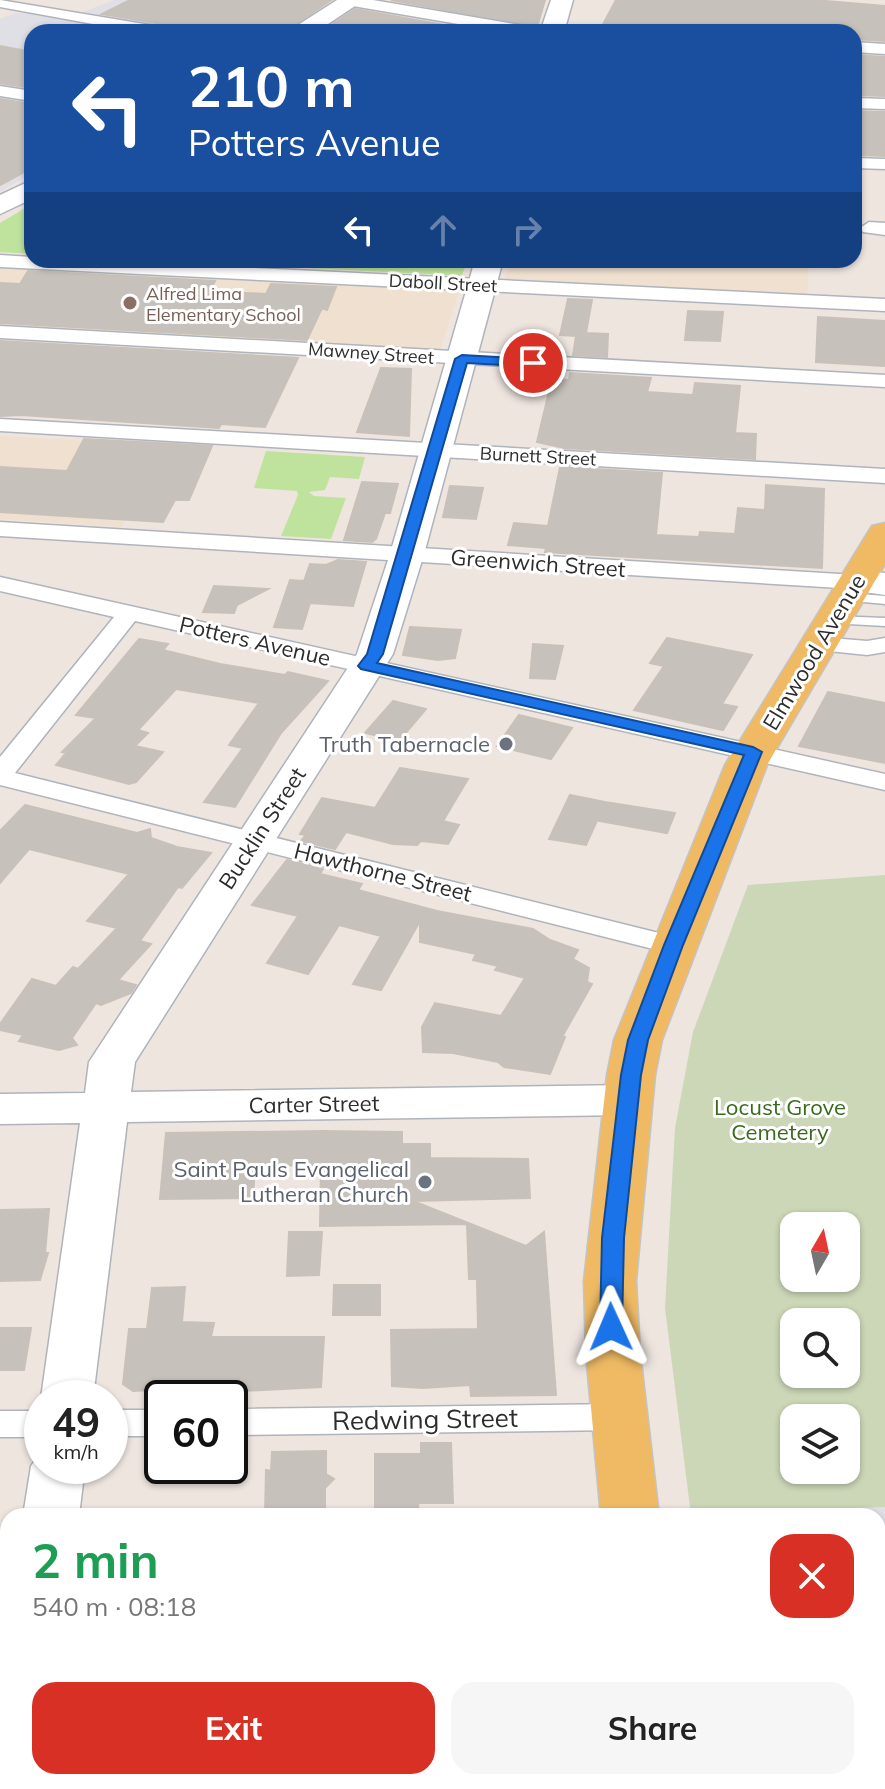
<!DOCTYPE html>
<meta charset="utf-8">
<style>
:root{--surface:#fff;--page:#f6f6f6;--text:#222;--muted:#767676;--accent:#d93025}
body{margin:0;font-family:Mulish,sans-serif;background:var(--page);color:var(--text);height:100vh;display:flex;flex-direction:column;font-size:30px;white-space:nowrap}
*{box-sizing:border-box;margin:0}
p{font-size:26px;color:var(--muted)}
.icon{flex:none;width:44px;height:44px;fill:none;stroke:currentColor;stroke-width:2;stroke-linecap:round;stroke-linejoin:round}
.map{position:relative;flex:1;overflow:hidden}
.sheet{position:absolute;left:0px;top:1508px;width:886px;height:282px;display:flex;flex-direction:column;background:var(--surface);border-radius:24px 24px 0 0;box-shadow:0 2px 6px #0004}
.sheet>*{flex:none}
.top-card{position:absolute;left:24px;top:24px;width:838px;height:244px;border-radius:24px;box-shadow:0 2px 6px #0004;background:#1a4fa0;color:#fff;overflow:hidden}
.needle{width:52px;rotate:9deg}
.controls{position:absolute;left:780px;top:1212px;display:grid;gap:16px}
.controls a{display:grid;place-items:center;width:80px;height:80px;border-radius:16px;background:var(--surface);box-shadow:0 2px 6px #0004;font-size:40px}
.speed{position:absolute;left:24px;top:1380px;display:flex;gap:16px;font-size:40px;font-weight:700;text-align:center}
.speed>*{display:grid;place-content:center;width:104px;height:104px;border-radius:50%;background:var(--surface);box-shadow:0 2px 6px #0004;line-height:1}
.speed small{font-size:20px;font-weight:400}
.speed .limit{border:4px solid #111;border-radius:12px;background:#fff;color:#111}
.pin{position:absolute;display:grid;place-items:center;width:68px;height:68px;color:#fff;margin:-34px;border:4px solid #fff;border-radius:50%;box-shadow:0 2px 8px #0007}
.me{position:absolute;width:88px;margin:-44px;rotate:359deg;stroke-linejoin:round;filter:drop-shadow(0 0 6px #0008)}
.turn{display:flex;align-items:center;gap:28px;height:168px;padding:0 32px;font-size:36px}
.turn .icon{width:104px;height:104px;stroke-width:2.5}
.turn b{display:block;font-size:56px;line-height:68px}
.lanes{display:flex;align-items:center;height:76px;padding:0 32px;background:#0003;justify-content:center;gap:40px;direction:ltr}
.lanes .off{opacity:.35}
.round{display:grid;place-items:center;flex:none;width:84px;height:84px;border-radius:24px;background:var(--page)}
.head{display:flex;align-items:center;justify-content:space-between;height:136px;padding:0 32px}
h1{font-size:48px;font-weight:700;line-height:60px;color:#1e9e55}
.button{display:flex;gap:16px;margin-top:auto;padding:16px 32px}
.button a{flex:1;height:92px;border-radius:24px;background:var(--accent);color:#fff;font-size:32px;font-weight:700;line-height:92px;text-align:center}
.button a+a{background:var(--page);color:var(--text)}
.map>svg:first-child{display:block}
.industrial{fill:#e0dfe6}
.education{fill:#efe0cf}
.green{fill:#bfe39d}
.cemetery{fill:#cbd7b7;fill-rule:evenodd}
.building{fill:#c6c1ba;stroke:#c9c1b9;stroke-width:2}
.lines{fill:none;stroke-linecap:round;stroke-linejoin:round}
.lane-casing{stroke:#afb4bc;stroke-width:3}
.street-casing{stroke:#afb4bc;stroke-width:3}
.secondary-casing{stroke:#afb4bc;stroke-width:3}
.primary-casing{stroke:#c4c4c4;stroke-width:3}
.lane{fill:#fff;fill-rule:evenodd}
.street{fill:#fff;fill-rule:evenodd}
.secondary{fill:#fff;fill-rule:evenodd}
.primary{fill:#efba63;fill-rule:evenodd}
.route{fill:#1a73e8;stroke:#114b97;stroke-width:2}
.education-dot{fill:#8d6e63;stroke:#fff;stroke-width:3}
.worship-dot{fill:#6b7280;stroke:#fff;stroke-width:3}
.labels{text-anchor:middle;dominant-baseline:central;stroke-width:6;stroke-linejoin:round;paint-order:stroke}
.far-street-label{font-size:18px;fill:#2c2c2c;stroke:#fff}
.far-education-label{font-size:18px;fill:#785e54;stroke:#fff;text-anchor:start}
.street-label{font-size:22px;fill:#2c2c2c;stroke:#fff}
.worship-label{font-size:22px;fill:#5b616d;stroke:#fff;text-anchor:end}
.park-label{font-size:22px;fill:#376a1c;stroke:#fff}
.near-street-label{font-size:26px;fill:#2c2c2c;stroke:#fff}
</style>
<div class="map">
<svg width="885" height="1789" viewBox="0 0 885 1789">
<rect width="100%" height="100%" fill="#eee5df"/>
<path class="industrial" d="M114,0H333L278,32H32V173L0,192V19L16,13L75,15Z
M885,1507V1660L878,1661V1516L691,1515Z
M878,1731L885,1754V1789H731L730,1782H878Z"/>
<path class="education" d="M511,260H809L807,295L505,279Z
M0,267L459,291L440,350L0,326Z
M0,436L160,445L122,527L0,519Z"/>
<path class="green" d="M32,204V254L0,252V223Z
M155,260H467L462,276Z
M266,451L365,457L359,479L330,477L325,490L309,492L314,496L346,498L331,539L281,536L298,495L297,491L254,488Z"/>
<path class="cemetery" d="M885,875V1507L691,1515L665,1308L675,1128L693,1032L748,885ZM794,1226H846V1278H794ZM794,1322H846V1374H794ZM794,1418H846V1470H794Z"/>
<path class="building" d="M130,0H331L284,32H245L208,25V32H173L162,24L102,14Z
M391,0H545L537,27Z
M616,0H814L885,6V41L854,39V32L600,30Z
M355,9L444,25L432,32H321Z
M0,46L32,52V88L0,83Z
M854,55L885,57V96L854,95Z
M0,99L32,104V168L0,185Z
M854,111L885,112V156L859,155V132H854Z
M28,271L215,281L210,291L266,294L271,284L336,287L327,310L322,308L307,340L0,323V283L20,284Z
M568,299L592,300L586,333L608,334L607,357L573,355L576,336L560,335Z
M688,311L723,312L720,341L685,340Z
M818,317L885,321V366L816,362Z
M0,341L298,358L265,427L221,424L219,428L21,415L0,416Z
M381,368L411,369L409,436L357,432Z
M570,373L651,378L647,392L693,395L695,383L740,386L735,433L756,434L755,459L564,448L537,442L552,379L569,380Z
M84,439L212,446L189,500H175L163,522L0,512V467L67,471Z
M560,467L662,473L656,535L699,537L700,532L735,534L738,508L765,510L766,485L824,489L822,568L545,552L546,548L508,545L514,523L548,526Z
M362,482L398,484L390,513H385L376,539L372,542L344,540Z
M450,486L483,488L476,519L443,517Z
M338,560L366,562L353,606L310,603L302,629L274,627L290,580L304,581L310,564L326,565Z
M214,586L268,589L237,605L234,613L203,612Z
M410,627L461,630L455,658L438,660L403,655Z
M667,638L752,655L722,704L737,707L723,730L634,710L664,666L650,663Z
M139,639L168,644L163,650L220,664L285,675L288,672L328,681L281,733L235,807L204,802L243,748L229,745L259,703L176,689L138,730L148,733L135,746L163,752L136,782L129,784L56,765L66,753L62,752L96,718L76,715Z
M533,644L563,646L555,679L530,678Z
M828,692L885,703V763L799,746Z
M393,701L426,709L399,741L365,733Z
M519,715L572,728L551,759L497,746Z
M400,768L468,779L443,821L459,825L448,844L421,841L417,845L393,844L346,832L335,849L301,841L306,835L300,834L322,798L375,808Z
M570,795L605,802L675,813L667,833L599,821L600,814L586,845L549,839Z
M25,805L137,833L150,829L151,838L177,847L211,853L182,888L178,887L140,941L151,944L118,980L136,985L131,993L101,1005L96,1003L72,1038L77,1045L59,1050L19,1041L23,1035L0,1030V1024L32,979L56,986L73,967L78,969L117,928L87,921L129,874L29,849L0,883V831Z
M287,860L323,869L320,874L362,884L358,890L437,911L533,929L550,940L578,950L573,959L589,968L587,982L592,984L562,1037H565L550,1074L504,1067L498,1062L453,1053L423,1052L422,1027L435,1003L501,1016L525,978L495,970L498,966L473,960L476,954L420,942V921L381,990L353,984L381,936L339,925L308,974L267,963L298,916L252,905Z
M323,1131L402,1132V1144H430V1158L528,1159L530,1198L413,1201L526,1246L544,1232L556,1395L471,1396L470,1385L423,1388L392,1386L391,1330L478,1329L477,1279H469L467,1224L320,1226L321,1165L255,1166L253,1198L160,1199L166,1133Z
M49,1209L45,1253H48L40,1280L0,1281V1210Z
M289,1232H322L319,1275L287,1276Z
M334,1285H380V1315H333Z
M185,1287L182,1322L214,1323L211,1337H324L321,1387L242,1391V1394L189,1395L190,1388L133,1391L123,1384L129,1329H147L152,1288Z
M0,1328H31L24,1370H0Z
M421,1443H451L453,1503H418L419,1516H375V1454H421Z
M326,1451V1474L334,1479L325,1488V1511H317V1516L265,1514L266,1470L271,1471L272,1452Z"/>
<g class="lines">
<g class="lane-casing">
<path id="lane" d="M847,593L885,596V604L843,600L841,597Z
M834,616L885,618V626L830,623L828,620Z"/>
</g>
<g class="street-casing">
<path id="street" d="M0,0L162,27L170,32H137L0,7Z
M339,0H373L532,27L540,32H505L347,5Z
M854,42L885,44V54L854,52Z
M0,86L32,91V101L0,96Z
M854,98L885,99V109L854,108Z
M854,158L885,159V169L854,168Z
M869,222L885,223V235L863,232L860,228Z
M0,255L32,257V260H94L885,299V311L0,267Z
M0,326L885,375V387L0,338Z
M0,419L885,469V483L0,431Z
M0,522L856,575L864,577L868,582L864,587L856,589L0,536Z
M0,577L885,774V790L135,621L15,773L683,939L687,945L683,951L673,954L0,785V757L114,617L0,591Z
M819,637L867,641L885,638V652L867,655L810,649L807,644L810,639Z
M619,1404L632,1408L637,1417L632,1426L619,1430L230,1435V1409Z
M110,1410H162V1436H110Z
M0,1411H42V1437H0Z"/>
</g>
<g class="secondary-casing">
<path id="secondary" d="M337,0H364L316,32H287Z
M551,0H573L564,32H540Z
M32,180V199L0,214V195Z
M475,260H503L424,554L393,654L135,1062L131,1092L628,1085L644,1089L651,1100L644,1111L628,1115L127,1122L93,1398H42V1401L41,1398L80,1123L0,1124V1094L85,1093L89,1062L357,654L390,554Z
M856,571L885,573V595L844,589L838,582L844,575Z
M42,1450V1466H85L79,1516H23L31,1466Z
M8,1759V1782H49L48,1789H0V1762Z"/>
</g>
<g class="primary-casing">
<path id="primary" d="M885,523V564L767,765L662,1040L655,1075L636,1281L640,1353L659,1516H601L586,1353L584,1281L607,1075L614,1040L725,765L867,534L872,526Z
M625,1782H689V1789H625Z"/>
</g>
<use href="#lane" class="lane"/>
<use href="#street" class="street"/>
<use href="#secondary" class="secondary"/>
<use href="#primary" class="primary"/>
</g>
<path class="route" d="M462,355L533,359L540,363L533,367L467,363L383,654L377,663L753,747L762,752L683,945L648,1040L641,1075L624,1238L622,1327L619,1333H603L600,1327L602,1238L621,1075L628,1040L664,945L744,755L361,669L358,666L367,654L455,359Z"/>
<circle class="education-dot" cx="130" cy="303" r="8"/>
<g class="worship-dot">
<circle cx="506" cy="744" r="8"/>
<circle cx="425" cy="1182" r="8"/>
</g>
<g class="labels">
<g class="far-street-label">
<text transform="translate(443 283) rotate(3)">Daboll Street</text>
<text transform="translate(371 353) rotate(4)">Mawney Street</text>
<text transform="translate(538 456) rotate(3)">Burnett Street</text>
</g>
<g class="far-education-label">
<text x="146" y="293">Alfred Lima<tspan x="146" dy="21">Elementary School</tspan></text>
</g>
<g class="street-label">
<text transform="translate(538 563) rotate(4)">Greenwich Street</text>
<text transform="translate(255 641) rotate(13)">Potters Avenue</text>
<text transform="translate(814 652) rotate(-59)">Elmwood Avenue</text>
<text transform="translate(262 828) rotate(-57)">Bucklin Street</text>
<text transform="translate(383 872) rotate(14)">Hawthorne Street</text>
<text transform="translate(314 1104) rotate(-1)">Carter Street</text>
</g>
<g class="worship-label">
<text x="490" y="744">Truth Tabernacle</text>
<text x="409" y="1169">Saint Pauls Evangelical<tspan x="409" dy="25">Lutheran Church</tspan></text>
</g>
<g class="park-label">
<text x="780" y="1107">Locust Grove<tspan x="780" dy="25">Cemetery</tspan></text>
</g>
<g class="near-street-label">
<text transform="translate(425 1419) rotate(-1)">Redwing Street</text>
</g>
</g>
</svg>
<div class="controls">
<a><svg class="needle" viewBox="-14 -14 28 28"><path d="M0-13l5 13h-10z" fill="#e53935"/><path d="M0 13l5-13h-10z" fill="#767676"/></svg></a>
<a><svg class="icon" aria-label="search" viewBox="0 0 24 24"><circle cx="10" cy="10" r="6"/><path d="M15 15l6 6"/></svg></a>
<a><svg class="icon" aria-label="layers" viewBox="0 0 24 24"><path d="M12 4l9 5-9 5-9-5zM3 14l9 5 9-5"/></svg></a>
</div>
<div class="speed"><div>49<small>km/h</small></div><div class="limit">60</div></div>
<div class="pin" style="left:533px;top:363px;background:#d93025"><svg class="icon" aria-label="arrive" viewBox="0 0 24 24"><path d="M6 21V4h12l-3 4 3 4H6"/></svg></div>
<svg class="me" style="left:611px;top:1327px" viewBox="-20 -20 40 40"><path d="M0-17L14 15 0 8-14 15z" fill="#1a73e8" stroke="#fff" stroke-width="4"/></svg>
<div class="top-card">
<div class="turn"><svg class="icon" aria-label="left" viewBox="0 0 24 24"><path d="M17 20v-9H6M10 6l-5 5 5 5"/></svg><div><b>210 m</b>Potters Avenue</div></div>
<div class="lanes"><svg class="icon" aria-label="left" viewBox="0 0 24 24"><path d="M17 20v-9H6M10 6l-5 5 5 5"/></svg><svg class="icon off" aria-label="ahead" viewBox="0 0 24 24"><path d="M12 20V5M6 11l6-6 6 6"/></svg><svg class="icon off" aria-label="right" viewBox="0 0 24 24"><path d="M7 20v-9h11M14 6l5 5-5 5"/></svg></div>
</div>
<section class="sheet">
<div class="head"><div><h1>2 min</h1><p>540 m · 08:18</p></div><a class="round" style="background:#d93025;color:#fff"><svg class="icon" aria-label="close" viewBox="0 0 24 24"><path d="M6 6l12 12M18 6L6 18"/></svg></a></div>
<div class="button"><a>Exit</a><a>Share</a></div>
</section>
</div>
